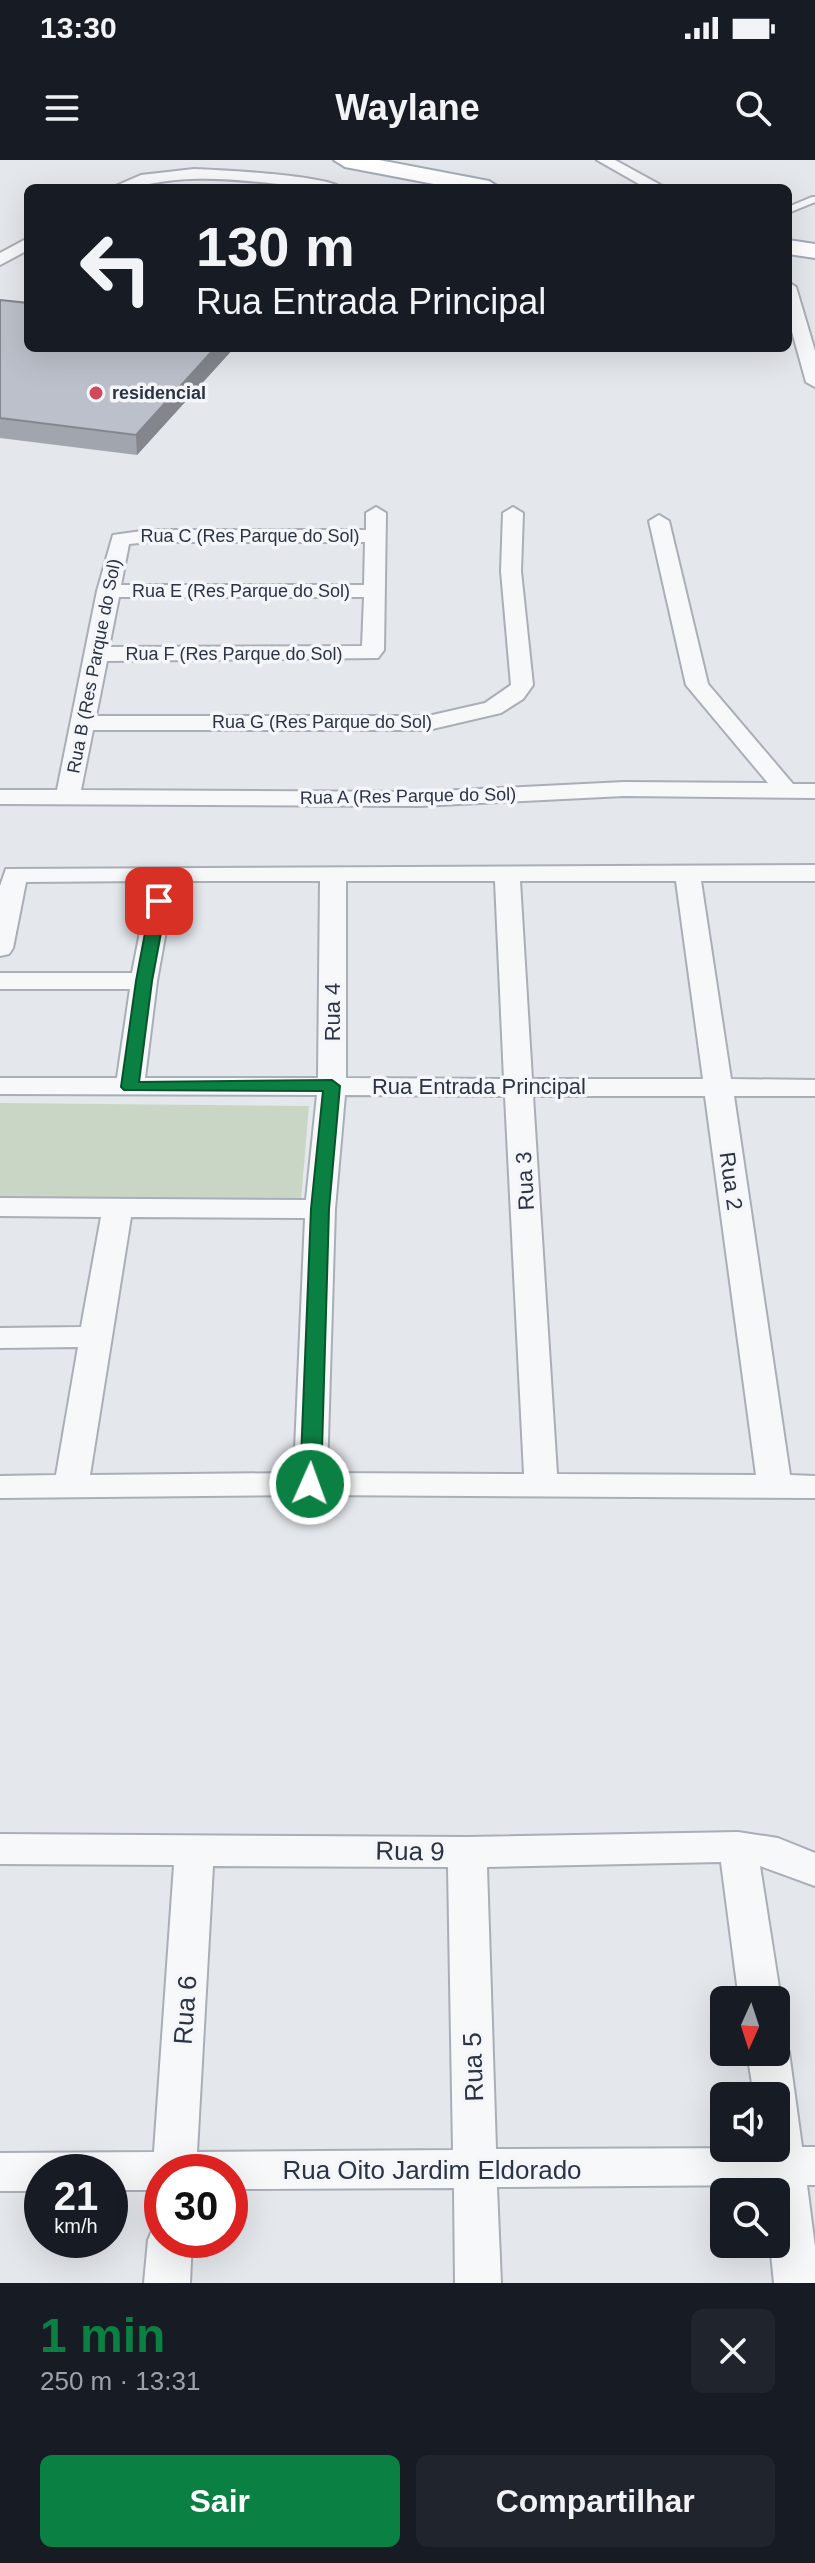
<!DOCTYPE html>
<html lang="pt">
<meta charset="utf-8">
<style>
:root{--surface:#171b24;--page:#20242c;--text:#f1f3f6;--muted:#9ea1a6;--accent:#0b8043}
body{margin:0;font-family:Helvetica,sans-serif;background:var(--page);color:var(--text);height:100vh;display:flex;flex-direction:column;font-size:30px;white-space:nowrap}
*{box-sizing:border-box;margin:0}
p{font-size:26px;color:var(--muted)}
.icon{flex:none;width:44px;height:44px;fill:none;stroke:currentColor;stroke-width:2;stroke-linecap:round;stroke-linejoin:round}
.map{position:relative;height:2123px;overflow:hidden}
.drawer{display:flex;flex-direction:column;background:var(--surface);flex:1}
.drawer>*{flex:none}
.banner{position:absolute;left:24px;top:24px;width:768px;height:168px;border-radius:12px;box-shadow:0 8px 32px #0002;background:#171b24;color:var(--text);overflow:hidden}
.needle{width:52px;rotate:183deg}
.buttons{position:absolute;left:710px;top:1826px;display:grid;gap:16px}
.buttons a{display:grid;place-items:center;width:80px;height:80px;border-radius:12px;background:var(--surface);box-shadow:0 8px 32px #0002;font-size:40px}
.speed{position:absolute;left:24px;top:1994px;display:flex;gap:16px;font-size:40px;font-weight:700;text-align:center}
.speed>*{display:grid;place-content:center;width:104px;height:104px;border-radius:50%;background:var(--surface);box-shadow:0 8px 32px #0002;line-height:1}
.speed small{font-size:20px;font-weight:400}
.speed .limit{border:12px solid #d22;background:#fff;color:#111}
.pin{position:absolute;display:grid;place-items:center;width:68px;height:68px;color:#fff;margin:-34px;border-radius:16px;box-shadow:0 4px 12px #0006}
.me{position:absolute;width:88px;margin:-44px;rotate:2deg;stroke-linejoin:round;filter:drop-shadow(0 0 6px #0008)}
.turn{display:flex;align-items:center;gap:28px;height:168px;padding:0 40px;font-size:36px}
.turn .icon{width:104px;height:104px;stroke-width:2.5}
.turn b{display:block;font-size:56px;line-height:68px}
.round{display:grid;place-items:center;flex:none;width:84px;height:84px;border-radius:12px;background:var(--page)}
.summary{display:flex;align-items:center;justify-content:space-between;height:136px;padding:0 40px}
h1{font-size:48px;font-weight:800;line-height:60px;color:var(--accent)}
.cta{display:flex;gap:16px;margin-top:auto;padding:16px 40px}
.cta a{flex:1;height:92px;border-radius:12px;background:var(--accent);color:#fff;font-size:32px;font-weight:800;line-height:92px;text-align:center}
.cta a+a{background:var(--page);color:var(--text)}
.status{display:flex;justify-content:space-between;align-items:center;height:56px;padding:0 40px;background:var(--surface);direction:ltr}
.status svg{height:22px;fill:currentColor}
header{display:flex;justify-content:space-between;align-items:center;height:104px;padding:0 40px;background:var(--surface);font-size:36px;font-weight:800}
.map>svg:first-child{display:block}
.green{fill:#c9d6c5}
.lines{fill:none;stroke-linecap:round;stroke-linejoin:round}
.lane-casing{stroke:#a9aeb7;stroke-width:4}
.street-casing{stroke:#a9aeb7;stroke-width:4}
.primary-casing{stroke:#a3abb8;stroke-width:4}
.lane{fill:#f7f8fa;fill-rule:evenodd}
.street{fill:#f7f8fa;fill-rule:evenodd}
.primary{fill:#fff;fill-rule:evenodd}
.wall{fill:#a1a5ae}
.shaded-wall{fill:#83868d}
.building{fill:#bbc0ca;stroke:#83868d;stroke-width:2}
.route{fill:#0b8043;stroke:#07532c;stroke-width:2}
.poi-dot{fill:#d1495b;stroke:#f4f6f9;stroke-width:3}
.labels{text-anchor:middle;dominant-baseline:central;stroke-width:7;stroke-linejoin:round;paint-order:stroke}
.far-poi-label{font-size:18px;font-weight:bold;fill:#2b3445;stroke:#f4f6f9;text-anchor:start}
.far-street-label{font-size:18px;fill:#2b3445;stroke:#f4f6f9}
.street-label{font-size:22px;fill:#2b3445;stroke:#f4f6f9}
.near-street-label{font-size:26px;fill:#2b3445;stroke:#f4f6f9}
</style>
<div class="status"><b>13:30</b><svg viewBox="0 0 49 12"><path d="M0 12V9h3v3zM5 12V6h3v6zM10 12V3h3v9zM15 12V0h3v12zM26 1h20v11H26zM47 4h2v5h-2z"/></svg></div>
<header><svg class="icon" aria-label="menu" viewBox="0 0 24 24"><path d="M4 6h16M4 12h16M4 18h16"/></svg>Waylane<svg class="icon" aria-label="search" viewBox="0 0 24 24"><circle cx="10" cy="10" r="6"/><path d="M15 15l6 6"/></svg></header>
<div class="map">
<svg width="815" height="2123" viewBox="0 0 815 2123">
<rect width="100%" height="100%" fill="#e4e7ec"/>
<path class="green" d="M0,943L309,946L301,1040L0,1037Z"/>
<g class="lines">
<g class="lane-casing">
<path id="lane" d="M812,37H815V42L788,53V47Z"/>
</g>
<g class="street-casing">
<path id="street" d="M597,0H615L666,28H646Z
M194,9C220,10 326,15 342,28C291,28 242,17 192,19C164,19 139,28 111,28L141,15Z
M28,78V90L0,105V93Z
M788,122L796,127L815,191V227L806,222L788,157Z
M376,347L386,353L384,490L378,498L107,501L96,556H428L485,543L511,525L501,411L503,353L513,347L523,353L521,411L533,525L523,539L501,553L428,570H93L81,630L420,632L624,622L768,623L686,525L649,361L659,355L669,361L708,524L793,624H815V638L624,636L420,646L0,644V630H57L97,431L113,375L149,370H366V353ZM149,382H365L364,425H121L129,384ZM119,437H364L362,486L109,487Z
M815,705V721H701L731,919L815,920V936H734L790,1315L815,1316V1338L310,1335L0,1338V1316L56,1315L78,1187L0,1188V1168L81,1167L101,1057L0,1056V1038L306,1040L317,935L0,934V918H117L130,829H0V813H132L150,721L26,722L13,788L9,794L0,796V726L6,709ZM175,721H320L318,918H145L157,821ZM346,721H495L504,919L346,918ZM520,721H676L703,919H532ZM345,935L505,936L524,1314L327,1313L335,1049ZM533,936H705L756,1315L557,1314ZM131,1057L305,1058L294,1313L90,1315Z
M738,1672L778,1678L815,1693V1726L760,1706L781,1840L776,1849V1840H739L721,1702L487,1707L496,1989L776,1988V1936H754L747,1892H776V1877L783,1880L789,1892L802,1987H815V2025H807L815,2087V2123H774L770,2084H776V2032H764V2025L497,2027L501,2123H455L454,2028L230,2029V2012H162V2030H110V2012H42V2031H0V1993L154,1992L174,1705L0,1704V1674L467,1677ZM213,1706L448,1707L453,1990L197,1992Z
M162,2063V2080H192L190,2123H144L148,2080L154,2066Z"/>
</g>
<g class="primary-casing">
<path id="primary" d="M334,0H379L489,21L500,28H455L345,7Z
M788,80L815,84V98L788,94Z"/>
</g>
<use href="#lane" class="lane"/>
<use href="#street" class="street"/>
<use href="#primary" class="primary"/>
</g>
<path class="wall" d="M0,140L28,188H234L137,295L0,278Z"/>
<path class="shaded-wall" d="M215,188H234L137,295L136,275Z"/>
<path class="building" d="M0,140L28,143V188H215L136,275L0,258Z"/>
<path class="route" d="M159,737L167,741L152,821L139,922L332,920L340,926L329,1049L321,1324L310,1331L300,1324L311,1049L323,931L124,930L121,927L136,821L151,741Z"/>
<circle class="poi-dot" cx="96" cy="233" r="8"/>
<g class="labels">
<g class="far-poi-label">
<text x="112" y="233">residencial</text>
</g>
<g class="far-street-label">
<text x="250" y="376">Rua C (Res Parque do Sol)</text>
<text x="241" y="431">Rua E (Res Parque do Sol)</text>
<text x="234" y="494">Rua F (Res Parque do Sol)</text>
<text transform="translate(94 506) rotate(-79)">Rua B (Res Parque do Sol)</text>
<text x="322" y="562">Rua G (Res Parque do Sol)</text>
<text transform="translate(408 636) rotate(-1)">Rua A (Res Parque do Sol)</text>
</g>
<g class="street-label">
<text transform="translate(332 852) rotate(-90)">Rua 4</text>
<text x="479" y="926">Rua Entrada Principal</text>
<text transform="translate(525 1021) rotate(-93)">Rua 3</text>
<text transform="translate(731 1021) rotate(82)">Rua 2</text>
</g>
<g class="near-street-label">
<text transform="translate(410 1691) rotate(1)">Rua 9</text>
<text transform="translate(185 1850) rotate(-86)">Rua 6</text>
<text transform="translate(473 1907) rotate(-92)">Rua 5</text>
<text x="432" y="2010">Rua Oito Jardim Eldorado</text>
</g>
</g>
</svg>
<div class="buttons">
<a><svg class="needle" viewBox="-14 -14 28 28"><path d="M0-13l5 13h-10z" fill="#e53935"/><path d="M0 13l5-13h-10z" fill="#9ea1a6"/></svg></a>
<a><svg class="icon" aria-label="sound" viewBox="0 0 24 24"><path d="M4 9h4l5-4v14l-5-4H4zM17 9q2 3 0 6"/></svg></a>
<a><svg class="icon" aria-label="search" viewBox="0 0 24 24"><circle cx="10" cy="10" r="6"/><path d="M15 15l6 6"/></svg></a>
</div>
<div class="speed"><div>21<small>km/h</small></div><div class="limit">30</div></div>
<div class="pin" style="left:159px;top:741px;background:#d93025"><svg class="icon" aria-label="arrive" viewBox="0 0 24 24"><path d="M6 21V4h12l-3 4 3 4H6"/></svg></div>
<svg class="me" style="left:310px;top:1324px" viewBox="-20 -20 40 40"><circle r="17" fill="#0b8043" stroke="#fff" stroke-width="3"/><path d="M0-11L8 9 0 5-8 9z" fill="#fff"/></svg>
<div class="banner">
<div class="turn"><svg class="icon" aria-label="left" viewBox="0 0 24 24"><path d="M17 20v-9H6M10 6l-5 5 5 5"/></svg><div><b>130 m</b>Rua Entrada Principal</div></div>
</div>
</div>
<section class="drawer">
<div class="summary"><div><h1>1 min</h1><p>250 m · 13:31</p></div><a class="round"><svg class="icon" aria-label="close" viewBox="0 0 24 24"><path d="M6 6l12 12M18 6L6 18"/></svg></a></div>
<div class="cta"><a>Sair</a><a>Compartilhar</a></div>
</section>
